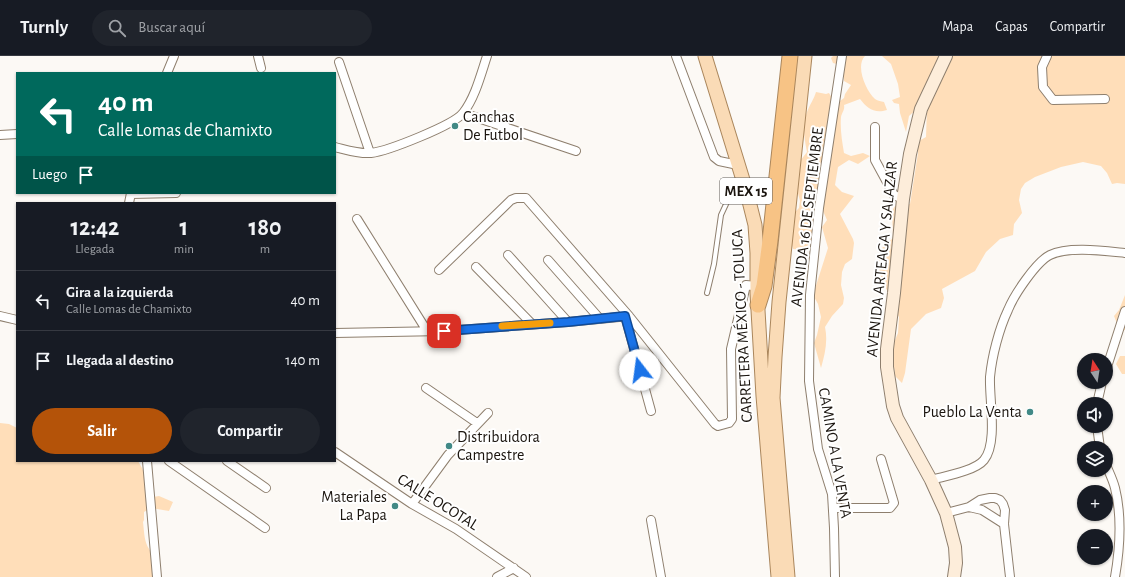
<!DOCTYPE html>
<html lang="es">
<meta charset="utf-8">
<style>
:root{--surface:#171b24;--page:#20242c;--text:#f1f3f6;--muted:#9ea1a6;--line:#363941;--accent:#b45309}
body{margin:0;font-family:"Alegreya Sans",sans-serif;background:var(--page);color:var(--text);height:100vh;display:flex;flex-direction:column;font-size:15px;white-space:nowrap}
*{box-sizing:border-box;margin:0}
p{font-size:13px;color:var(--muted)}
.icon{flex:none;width:22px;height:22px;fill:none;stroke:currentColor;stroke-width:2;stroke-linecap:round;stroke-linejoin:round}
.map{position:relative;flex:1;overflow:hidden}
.side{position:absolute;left:16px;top:146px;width:320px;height:260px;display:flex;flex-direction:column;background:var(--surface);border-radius:0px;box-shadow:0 1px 3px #0004}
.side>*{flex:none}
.guide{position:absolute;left:16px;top:16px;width:320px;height:122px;border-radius:0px;box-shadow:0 1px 3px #0004;background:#00695c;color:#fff;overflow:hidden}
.needle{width:26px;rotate:348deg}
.controls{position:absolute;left:1077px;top:297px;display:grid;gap:8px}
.controls a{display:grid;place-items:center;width:36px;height:36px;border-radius:50%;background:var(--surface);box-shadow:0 1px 3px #0004;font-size:20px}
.pin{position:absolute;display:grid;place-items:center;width:34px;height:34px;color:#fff;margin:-17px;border-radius:8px;box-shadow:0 2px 6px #0006}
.me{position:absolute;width:44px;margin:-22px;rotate:345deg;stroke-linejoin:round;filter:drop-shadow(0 0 3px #0008)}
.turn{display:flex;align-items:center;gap:14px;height:84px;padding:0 16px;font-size:18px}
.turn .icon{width:52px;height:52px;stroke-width:2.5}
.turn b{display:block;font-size:28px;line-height:34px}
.then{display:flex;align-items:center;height:38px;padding:0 16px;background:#0003;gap:8px;font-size:15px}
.eta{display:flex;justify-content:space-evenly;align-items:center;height:68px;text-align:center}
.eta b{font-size:24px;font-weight:700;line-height:28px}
.button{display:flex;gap:8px;margin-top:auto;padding:8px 16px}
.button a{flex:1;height:46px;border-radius:24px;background:var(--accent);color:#fff;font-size:16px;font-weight:700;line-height:46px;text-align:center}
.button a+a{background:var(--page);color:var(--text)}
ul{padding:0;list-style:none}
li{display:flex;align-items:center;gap:12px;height:60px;padding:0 16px;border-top:1px solid var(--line)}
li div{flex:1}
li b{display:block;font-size:15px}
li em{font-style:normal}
header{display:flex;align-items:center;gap:24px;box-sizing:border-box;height:56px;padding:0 20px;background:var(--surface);border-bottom:1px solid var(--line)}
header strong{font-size:19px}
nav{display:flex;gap:22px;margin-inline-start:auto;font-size:14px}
.search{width:280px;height:36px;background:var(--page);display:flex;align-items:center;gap:10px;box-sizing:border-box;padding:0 14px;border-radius:22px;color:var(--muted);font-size:15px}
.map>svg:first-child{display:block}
.green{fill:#ffdeb9}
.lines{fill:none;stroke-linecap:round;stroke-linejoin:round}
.lane-casing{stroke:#8e7f6e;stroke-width:6}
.street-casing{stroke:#8e7f6e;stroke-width:10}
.secondary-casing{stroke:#8e7f6e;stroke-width:14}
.primary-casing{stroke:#aa865c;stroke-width:15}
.highway-casing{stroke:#aa865c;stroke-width:17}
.lane{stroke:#fff;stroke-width:4}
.street{stroke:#fff;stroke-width:8}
.secondary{stroke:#fdedda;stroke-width:12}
.primary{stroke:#fadbb6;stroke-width:13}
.highway{stroke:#f7c385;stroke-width:15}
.route-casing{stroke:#114b97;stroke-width:10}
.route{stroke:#1a73e8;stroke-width:7}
.slow{stroke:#f59e0b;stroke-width:7}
.poi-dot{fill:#418986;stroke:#fff;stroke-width:1.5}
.labels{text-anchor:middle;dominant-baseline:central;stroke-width:4;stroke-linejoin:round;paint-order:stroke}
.shield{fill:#fff;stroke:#5f5b57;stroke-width:1}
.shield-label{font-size:15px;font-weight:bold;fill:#1b150f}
.poi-label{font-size:16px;fill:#1b150f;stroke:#fff;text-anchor:start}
.street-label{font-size:16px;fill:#1b150f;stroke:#fff}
</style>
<header>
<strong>Turnly</strong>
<div class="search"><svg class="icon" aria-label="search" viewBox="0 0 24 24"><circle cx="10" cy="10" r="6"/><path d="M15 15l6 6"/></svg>Buscar aquí</div>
<nav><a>Mapa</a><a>Capas</a><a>Compartir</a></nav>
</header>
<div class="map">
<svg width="1125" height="521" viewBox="0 0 1125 521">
<rect width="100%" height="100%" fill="#fcf9f5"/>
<path class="green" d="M833,0H865C855,10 866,35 875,43C878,45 881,45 884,46L887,54C874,58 867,52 860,43L844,49C845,54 842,56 841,61C840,73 842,85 844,97L851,100L863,97L870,100L858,108L849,104L838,111L835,129L842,136L854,140L840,158L853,183L854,187L852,203L845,208L842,216L841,229L844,242L843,248L832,260L825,271C828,285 825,298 821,312L814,287L817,279L821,261L818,248L813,239L828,192L822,171L827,164L823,155L819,158L812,154L814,179L805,194L793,193L787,171L789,162L799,152L800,145L793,119L797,109L807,96C804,81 802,70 807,56C810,48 814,43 816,36L826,38L829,37L833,44L840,45L844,42L845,38L851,29L844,25V10L833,7L831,2Z
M882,0H1125V128L1117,127L1112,128L1107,117L1101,110L1083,106L1061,111L1035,121L1025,127L1021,133L1019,144L1022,157L1014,168L1013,179L1000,183L986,196L975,215L942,233L944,242L941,252L926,258L911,273L905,317L902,327L895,320L892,291L898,277L899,261L893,251L891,240L882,227L877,201L881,193L893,182L892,155L895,150L910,148L918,97L917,86L926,81L927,51L931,26L921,38L920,50L909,60L906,76L900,57L899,48L894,47L892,44L900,41L898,28L891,8Z
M1125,239V274L1120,275L1114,260L1119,254Z
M1120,300H1125V318H1122L1116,308Z
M0,367L9,368L17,372V405H138L142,412L153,441L159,440L173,446L169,455L151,452L144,456V464L143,466C145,484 144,489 157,503V521H0Z"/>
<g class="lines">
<g class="lane-casing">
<path id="lane" d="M707,237L714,208L721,159L728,144L745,138"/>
</g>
<g class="street-casing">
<path id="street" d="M258,0L261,12
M676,0L714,101L719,105L738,109
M1047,0L1042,11L1043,31L1053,44L1105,43
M339,6L370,97
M167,17L174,0
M463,57L576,95
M875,71V104L894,139L903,143
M0,79L17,78
M335,91C347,94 359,98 371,97C388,95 454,69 463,57C475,42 481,18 487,0
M131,138L176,137
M129,147L131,137
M357,163L427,275
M508,199L568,266
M548,204L600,263
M476,211L532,268
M439,214L511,144L516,142H526L629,260L715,368L718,370L729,367L732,363L731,293L746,229L757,230
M0,260L17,264
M625,260L651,355
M335,277L444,275L568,266L629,260
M1106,314L1125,255
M426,332L477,367
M1097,348L1102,326
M1097,370L1100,392
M335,396L412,448L456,473L526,521
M147,405L157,521
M169,405L265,472
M227,405L266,432
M1106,409C1109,416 1113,424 1115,432C1122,460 1120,492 1115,521
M931,424C945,420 975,415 984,404C998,387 989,343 990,321C992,300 999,273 1008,254C1014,239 1036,206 1050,199C1068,190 1105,195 1125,197
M412,448L448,399L488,357
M969,451L982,454L1004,468
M833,452H890L894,447L881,403
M946,457L969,451L980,444L990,442H995L1000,444L1003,448L1005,454L1004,468L1010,521
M651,464L661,521
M497,521L514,512
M835,521L834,472L832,438L818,393L809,325L810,239L819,152L842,0"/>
</g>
<g class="secondary-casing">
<path id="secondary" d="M946,0L921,53L910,98L903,143L894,237L887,293V311L893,350L897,362L931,424L946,457L955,491L956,507L954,521"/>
</g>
<g class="primary-casing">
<path id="primary" d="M705,0L747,137L755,169L757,197V237L763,340L778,521
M788,521L773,342L775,301L779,246L805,0"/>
</g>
<g class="highway-casing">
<path id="highway" d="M758,249L764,230L770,185L790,0"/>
</g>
<use href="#lane" class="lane"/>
<use href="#street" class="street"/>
<use href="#secondary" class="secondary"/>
<use href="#primary" class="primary"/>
<use href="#highway" class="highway"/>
</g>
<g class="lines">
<g class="route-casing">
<path id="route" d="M444,275L568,266L625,260L640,314"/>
</g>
<use href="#route" class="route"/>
<path class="slow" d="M502,270L550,267"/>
</g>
<g class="poi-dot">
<circle cx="455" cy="70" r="4"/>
<circle cx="1030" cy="356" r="4"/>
<circle cx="449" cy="390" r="4"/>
<circle cx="395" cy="450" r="4"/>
</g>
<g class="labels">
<rect class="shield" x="720" y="122" width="52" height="26" rx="3"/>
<g class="shield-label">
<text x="746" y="135">MEX 15</text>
</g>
<g class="poi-label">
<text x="463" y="61">Canchas<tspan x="463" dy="18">De Futbol</tspan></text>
<text x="1022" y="356" text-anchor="end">Pueblo La Venta</text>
<text x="457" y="381">Distribuidora<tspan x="457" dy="18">Campestre</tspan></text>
<text x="387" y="441" text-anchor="end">Materiales<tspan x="387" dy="18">La Papa</tspan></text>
</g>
<g class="street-label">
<text transform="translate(807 161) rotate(-83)">AVENIDA 16 DE SEPTIEMBRE</text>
<text transform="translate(882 203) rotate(-84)">AVENIDA ARTEAGA Y SALAZAR</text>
<text transform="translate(742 270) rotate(-93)">CARRETERA MÉXICO - TOLUCA</text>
<text transform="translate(835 397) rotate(80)">CAMINO A LA VENTA</text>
<text transform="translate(438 446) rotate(32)">CALLE OCOTAL</text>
</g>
</g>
</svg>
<div class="controls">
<a><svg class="needle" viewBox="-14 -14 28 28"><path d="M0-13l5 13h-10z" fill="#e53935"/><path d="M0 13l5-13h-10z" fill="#9ea1a6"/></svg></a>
<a><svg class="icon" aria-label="sound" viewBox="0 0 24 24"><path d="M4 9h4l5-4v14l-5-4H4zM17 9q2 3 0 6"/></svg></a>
<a><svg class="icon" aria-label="layers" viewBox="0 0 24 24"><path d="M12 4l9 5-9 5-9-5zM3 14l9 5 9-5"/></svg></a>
<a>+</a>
<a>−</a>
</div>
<div class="pin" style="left:444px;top:275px;background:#d93025"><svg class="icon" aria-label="arrive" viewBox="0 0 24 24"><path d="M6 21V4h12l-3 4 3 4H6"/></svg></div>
<svg class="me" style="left:640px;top:314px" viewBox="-20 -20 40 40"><circle r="19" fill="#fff"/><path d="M0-13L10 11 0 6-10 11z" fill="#1a73e8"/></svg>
<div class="guide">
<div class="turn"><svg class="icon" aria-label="left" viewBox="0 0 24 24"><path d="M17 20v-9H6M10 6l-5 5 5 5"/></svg><div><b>40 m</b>Calle Lomas de Chamixto</div></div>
<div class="then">Luego<svg class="icon" aria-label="arrive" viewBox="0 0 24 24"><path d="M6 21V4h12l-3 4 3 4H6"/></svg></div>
</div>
<section class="side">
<div class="eta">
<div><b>12:42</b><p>Llegada</p></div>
<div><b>1</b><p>min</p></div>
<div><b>180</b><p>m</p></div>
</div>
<ul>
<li><svg class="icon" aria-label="left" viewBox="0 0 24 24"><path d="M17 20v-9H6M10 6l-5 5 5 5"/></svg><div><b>Gira a la izquierda</b><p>Calle Lomas de Chamixto</p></div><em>40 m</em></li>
<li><svg class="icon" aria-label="arrive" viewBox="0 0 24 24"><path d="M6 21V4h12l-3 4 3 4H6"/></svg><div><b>Llegada al destino</b></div><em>140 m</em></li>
</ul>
<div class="button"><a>Salir</a><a>Compartir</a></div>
</section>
</div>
